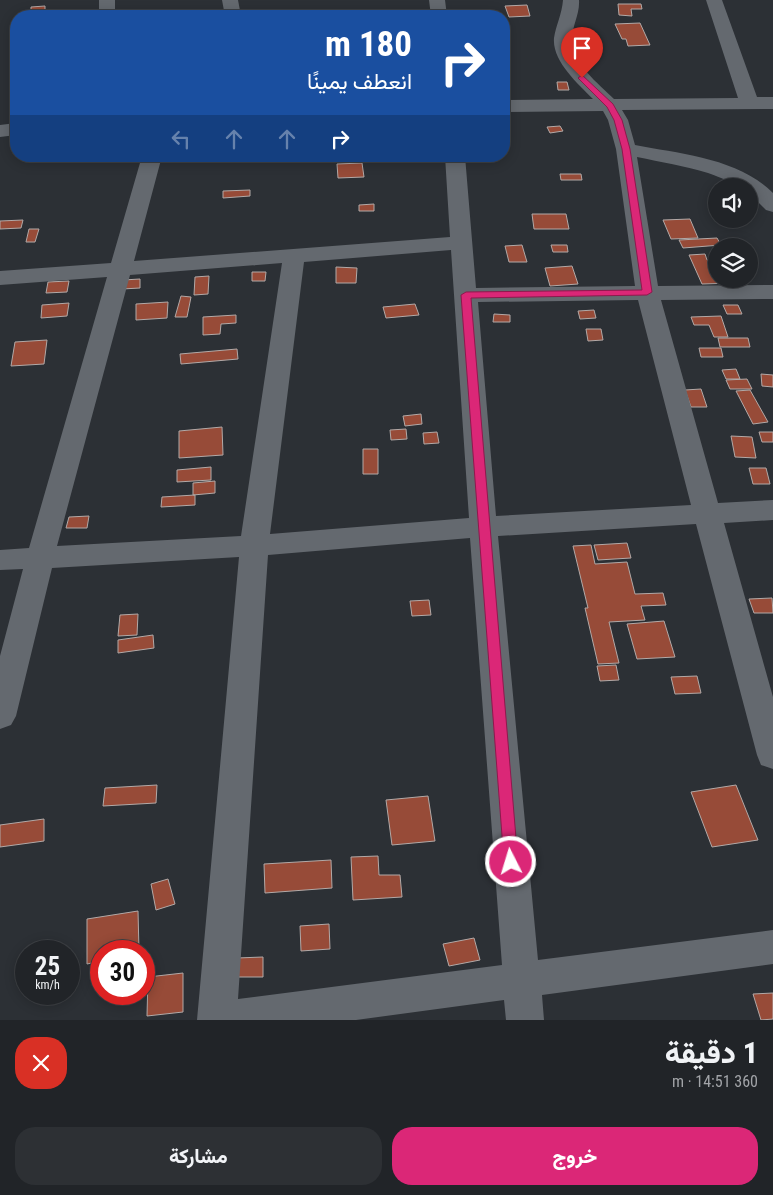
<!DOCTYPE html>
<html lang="ar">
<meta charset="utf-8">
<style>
:root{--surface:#212428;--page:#2d3034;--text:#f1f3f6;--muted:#a2a4a8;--line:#3e4145;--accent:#db2777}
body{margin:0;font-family:"Roboto Condensed",Vazirmatn,sans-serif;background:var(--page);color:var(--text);direction:rtl;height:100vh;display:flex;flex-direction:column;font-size:19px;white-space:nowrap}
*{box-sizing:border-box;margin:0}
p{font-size:16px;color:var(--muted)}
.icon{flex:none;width:28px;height:28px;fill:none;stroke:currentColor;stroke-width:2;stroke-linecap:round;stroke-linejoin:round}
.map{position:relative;height:1020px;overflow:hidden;direction:ltr}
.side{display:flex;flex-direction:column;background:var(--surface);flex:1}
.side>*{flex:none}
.banner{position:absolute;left:10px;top:10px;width:500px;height:152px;border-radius:20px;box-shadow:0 2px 12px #0003,0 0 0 1px var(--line);direction:rtl;background:#1a4fa0;color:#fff;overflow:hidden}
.buttons{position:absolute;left:708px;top:178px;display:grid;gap:10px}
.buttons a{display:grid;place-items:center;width:50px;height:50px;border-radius:50%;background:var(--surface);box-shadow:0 2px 12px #0003,0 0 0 1px var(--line);font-size:25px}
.speed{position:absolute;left:15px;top:940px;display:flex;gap:10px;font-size:25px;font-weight:700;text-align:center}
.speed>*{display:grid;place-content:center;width:65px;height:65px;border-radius:50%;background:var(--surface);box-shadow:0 2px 12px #0003,0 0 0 1px var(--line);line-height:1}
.speed small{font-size:12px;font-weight:400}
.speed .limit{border:8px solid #d22;background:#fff;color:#111}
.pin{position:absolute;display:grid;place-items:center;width:42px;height:42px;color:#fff;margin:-51px -21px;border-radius:50% 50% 50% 0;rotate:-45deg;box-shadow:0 0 5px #0007}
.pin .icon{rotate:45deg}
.me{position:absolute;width:55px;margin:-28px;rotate:355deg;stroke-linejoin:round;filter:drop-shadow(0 0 4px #0008)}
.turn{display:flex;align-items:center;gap:18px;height:105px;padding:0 15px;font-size:22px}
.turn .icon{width:65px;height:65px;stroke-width:2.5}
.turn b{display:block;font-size:35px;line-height:42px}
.lanes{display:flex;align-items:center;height:48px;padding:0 15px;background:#0003;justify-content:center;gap:25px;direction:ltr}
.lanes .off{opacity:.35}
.round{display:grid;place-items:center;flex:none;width:52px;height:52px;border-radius:20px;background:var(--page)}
.headline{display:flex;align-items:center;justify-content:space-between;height:85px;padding:0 15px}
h1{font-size:30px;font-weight:800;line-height:38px}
.primary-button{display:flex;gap:10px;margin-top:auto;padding:10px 15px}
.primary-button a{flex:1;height:58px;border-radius:20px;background:var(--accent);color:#fff;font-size:20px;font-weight:800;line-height:58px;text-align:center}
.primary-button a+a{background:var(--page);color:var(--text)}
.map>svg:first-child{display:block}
.building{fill:#974b38;stroke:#b2a9a7}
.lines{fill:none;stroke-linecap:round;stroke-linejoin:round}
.minor{fill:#64696f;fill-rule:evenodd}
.route{fill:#db2777;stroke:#8e194d}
</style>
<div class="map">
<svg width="773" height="1020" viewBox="0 0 773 1020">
<rect width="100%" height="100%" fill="#2c3035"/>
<path class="building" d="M618,4H641L642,9H631L632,16L619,15Z
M527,5L530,16L509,17L505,6Z
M45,6V11L31,12V7Z
M640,23L650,45L628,46L626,39H622L615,24Z
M557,82H567L569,90H558Z
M560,126L563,131L550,133L547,127Z
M384,156H411L412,159L385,160Z
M362,163L364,177L338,178L337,164Z
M560,174H581L582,180H561Z
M250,190V196L223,198V191Z
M374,204V211H359V205Z
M532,214H566L569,229H534Z
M690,219L698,238L671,239L663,220Z
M23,220L21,228L0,229V221Z
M29,229H39L35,242H26Z
M717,238L721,245L683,248L679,240Z
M522,245L527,262H509L505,246Z
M551,245H567L568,252H553Z
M705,254L707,260H716V279H732L734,283L702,284L689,255Z
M572,266L578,284L550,286L545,268Z
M336,267L357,268L356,283H336Z
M252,272H266L265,281H252Z
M209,276L208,294L194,295L195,277Z
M140,279V288L122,289L123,280Z
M69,281L67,292L46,293L48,282Z
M181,296L191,297L187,317H175Z
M168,302L167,318L136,320V304Z
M69,303L67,316L41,318L42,305Z
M415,304L419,315L386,318L383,307Z
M723,305H738L742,314H727Z
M594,310L596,318L580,319L578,311Z
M494,314L510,315V322H493Z
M236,315V323L221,324L220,334L203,335V317Z
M721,316L728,337H714L709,325H694L691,317Z
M586,329H601L603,340L588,341Z
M718,338H748L750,347H720Z
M47,340L44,364L11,366L15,342Z
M699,348H721L723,357H701Z
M237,349L238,359L181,364L180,354Z
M736,369L740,379H726L722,370Z
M761,374L773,375V387L762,386Z
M747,379L752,389H730L726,380Z
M701,389L707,407H691L685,390Z
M750,390L768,422L753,424L736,391Z
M421,414L422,424L405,426L403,416Z
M222,427L223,455L179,458V431Z
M406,429L407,439L391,440L390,430Z
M437,432L439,443L424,444L423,433Z
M759,432H773V442H762Z
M731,436L752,437L756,458L735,457Z
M363,449H378V474H363Z
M211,467V480L177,482V470Z
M749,468H766L770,484H753Z
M215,481V493L193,495V483Z
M195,495V505L161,507L162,497Z
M89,516L87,528H66L69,517Z
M627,543L631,558L598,560L594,545Z
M591,545L595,564L627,562L635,594L663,593L666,605L641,606L645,620L609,622L619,663L598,664L585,608H588L573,546Z
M772,598L773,613H754L749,599Z
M429,600L431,615L412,616L410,601Z
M138,614L137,635L118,636L120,615Z
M664,621L675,657L637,659L627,624Z
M153,635L154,648L118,653V640Z
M616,665L619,680L600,681L597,666Z
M697,676L701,693L675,694L671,677Z
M157,785L156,803L103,806L105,788Z
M736,785L758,840L712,847L691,792Z
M428,796L435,841L392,845L386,800Z
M44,819V841L0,847V825Z
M378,856L379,875H400L402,897L353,900L351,857Z
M331,860L332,888L265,893L264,864Z
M168,879L175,904L156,910L151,884Z
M138,911L139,951H101V961L87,964V919Z
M329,924L330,949L301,951L300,926Z
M474,938L480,960L449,966L443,944Z
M263,957V977H236L237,958Z
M183,973V1012L147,1016L148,977Z
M773,993V1019L761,1020L753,994Z"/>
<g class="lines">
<path class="minor" d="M99,0H115V16H99Z
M222,0H238L241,16H225Z
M429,0H445L447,16H431Z
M563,0H579C580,14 572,26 572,39C571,63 598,83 614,99L738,98L706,0H722L757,97H773V109L622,110L628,120L635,145C681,154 738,158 773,193V212L766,210L749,193V186C735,186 721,177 708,173C685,166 661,162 637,157L658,286L773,285V299L661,300L718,503L773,500V520L724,523L773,697V769L761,765L757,755L696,524L498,536L538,960L773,930V964L542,995L544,1020H506L504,1000L356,1020H197L239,557L52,568L16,716L11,725L0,729V656L23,569L0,570V550L29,548L107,277L0,285V271L111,263L142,156H162L134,261L450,237L445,156H465L476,288L635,286L616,149L608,120L603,111L504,112V100L593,99C578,84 552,61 554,38C556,25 562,14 563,0ZM451,250L469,518L270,534L304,262ZM282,263L241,536L57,546L130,275ZM638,300L691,505L496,516L478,302ZM470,538L502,965L238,999L268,555Z
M16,123V135L0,137V125Z"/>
</g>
<path class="route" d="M582,75L613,104L622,120L630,149L652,292L647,295L471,298L518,862L516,867L511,869L506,867L504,862L461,295L466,292L642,290L622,149L614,120L607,107L578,78Z"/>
</svg>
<div class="buttons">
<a><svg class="icon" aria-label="sound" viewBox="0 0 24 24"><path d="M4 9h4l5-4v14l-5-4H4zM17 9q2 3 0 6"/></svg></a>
<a><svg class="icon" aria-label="layers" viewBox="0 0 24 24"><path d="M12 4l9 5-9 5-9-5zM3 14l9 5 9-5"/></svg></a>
</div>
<div class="speed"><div>25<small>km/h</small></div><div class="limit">30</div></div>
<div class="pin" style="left:582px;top:78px;background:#d93025"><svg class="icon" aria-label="arrive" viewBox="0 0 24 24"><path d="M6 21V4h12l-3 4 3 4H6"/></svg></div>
<svg class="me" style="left:511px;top:862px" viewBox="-20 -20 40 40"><circle r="17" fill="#db2777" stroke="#fff" stroke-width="3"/><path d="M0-11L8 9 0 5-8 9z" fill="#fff"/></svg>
<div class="banner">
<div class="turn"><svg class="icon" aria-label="right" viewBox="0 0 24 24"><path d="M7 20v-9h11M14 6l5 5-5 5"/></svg><div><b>180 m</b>انعطف يمينًا</div></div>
<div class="lanes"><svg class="icon off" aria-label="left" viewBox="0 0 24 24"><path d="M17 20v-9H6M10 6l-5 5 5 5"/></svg><svg class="icon off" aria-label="ahead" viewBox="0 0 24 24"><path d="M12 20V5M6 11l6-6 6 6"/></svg><svg class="icon off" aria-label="ahead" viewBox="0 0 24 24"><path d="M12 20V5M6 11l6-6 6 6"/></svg><svg class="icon" aria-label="right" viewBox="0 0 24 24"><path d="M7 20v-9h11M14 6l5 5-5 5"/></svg></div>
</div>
</div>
<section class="side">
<div class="headline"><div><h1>1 دقيقة</h1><p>360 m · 14:51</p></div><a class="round" style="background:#d93025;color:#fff"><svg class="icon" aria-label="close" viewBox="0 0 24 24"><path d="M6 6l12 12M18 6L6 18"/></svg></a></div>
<div class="primary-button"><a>خروج</a><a>مشاركة</a></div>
</section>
